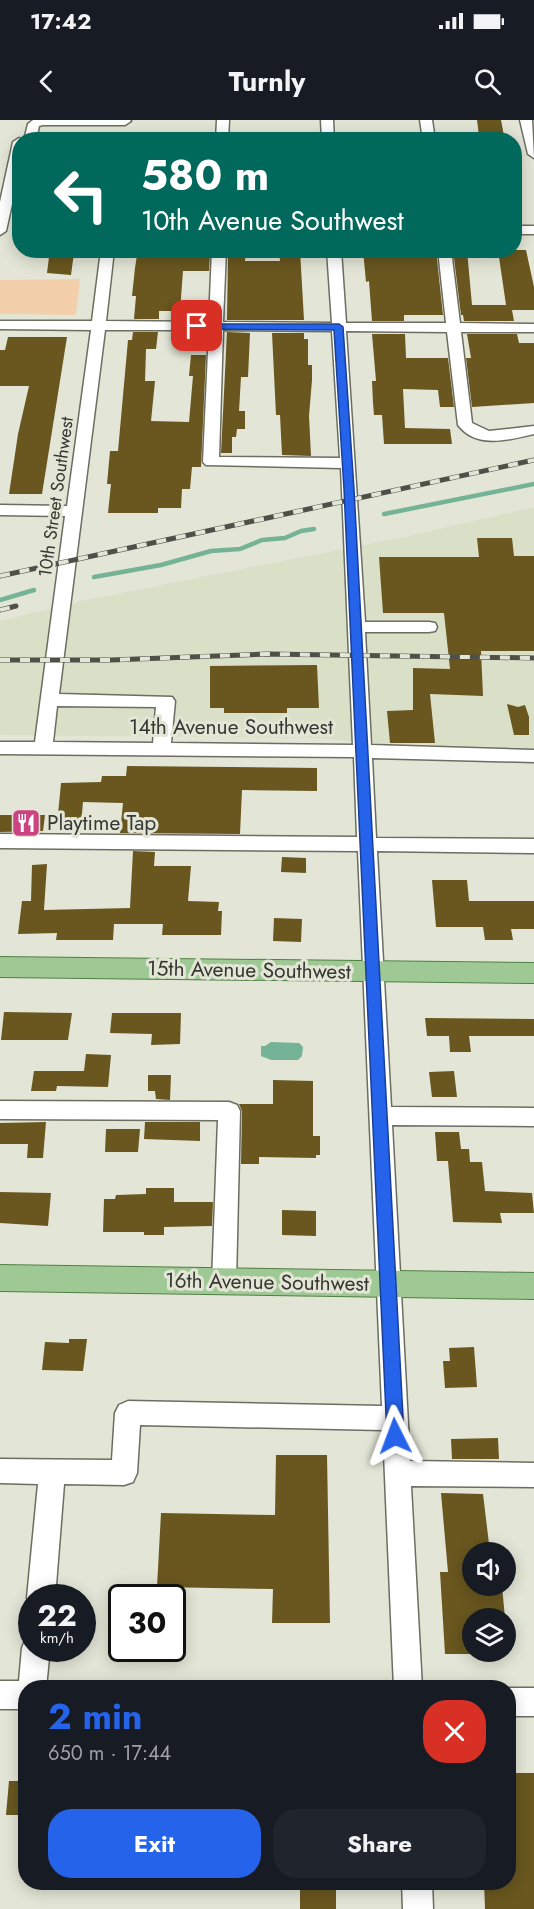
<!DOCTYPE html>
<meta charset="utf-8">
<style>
:root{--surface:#171b24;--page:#20242c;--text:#f1f3f6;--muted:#9ea1a6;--accent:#2563eb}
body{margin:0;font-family:Jost,sans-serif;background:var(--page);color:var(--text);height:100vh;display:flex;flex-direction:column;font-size:22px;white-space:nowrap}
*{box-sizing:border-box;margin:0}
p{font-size:20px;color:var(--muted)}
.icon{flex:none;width:33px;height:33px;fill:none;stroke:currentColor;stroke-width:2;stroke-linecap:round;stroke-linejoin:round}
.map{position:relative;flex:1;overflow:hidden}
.panel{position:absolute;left:18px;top:1560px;width:498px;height:210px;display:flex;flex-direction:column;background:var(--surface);border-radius:24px;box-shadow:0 3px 15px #0003}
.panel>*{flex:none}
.guide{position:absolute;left:12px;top:12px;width:510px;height:126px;border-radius:24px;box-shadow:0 3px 15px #0003;background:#00695c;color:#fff;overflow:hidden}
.tools{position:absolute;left:462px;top:1422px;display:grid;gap:12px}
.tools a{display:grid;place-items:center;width:54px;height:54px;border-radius:50%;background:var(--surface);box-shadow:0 3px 15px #0003;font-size:30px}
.speed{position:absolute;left:18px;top:1464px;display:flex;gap:12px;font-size:30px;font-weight:700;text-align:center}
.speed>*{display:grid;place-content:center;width:78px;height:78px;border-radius:50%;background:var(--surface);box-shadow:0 3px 15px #0003;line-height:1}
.speed small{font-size:15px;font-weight:400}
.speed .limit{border:3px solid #111;border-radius:9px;background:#fff;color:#111}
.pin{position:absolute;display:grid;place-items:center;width:51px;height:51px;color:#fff;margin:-26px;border-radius:12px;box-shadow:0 3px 9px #0006}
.me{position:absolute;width:66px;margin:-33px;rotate:357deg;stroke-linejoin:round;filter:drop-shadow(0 0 4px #0008)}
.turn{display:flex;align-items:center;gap:21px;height:126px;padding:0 30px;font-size:27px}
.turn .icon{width:78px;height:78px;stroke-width:2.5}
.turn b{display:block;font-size:42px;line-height:51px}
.round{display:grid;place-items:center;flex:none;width:63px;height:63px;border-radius:24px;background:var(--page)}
.overview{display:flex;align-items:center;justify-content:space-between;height:102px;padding:0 30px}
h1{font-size:36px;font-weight:700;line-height:45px;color:var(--accent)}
.primary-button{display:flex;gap:12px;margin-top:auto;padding:12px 30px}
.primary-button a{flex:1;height:69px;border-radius:24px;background:var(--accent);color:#fff;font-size:24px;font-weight:700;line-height:69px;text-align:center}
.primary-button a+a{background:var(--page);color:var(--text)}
.status{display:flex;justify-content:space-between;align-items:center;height:42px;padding:0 30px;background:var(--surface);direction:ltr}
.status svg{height:16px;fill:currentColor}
header{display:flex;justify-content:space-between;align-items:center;height:78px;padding:0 30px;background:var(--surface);font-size:27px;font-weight:700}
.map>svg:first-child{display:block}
.built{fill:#dadfc7}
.green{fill:#f3cfab}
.water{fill:#75b396}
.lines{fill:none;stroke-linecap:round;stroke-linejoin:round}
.stream{stroke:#75b396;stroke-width:4.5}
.building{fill:#69571f}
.minor-casing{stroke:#6b6e60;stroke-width:3}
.major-casing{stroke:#517f43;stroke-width:2}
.minor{fill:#fff;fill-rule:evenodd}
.major{fill:#9fc994;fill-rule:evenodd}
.rail-casing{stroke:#4f5149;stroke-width:5}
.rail{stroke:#e3e6d6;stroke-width:4;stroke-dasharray:10;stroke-linecap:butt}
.route{fill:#2563eb;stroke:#184099;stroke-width:1.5}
.labels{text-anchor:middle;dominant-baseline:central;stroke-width:6;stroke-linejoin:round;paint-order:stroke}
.far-street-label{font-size:18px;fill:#363831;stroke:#e3e6d6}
.street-label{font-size:21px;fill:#363831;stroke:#e3e6d6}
.poi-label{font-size:21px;fill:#363831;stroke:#e3e6d6;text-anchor:start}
</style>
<div class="status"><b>17:42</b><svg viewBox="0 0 49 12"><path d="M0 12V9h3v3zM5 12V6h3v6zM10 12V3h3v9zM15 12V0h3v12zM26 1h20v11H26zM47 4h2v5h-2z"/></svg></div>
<header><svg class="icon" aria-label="back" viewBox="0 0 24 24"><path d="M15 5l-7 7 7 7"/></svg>Turnly<svg class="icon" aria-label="search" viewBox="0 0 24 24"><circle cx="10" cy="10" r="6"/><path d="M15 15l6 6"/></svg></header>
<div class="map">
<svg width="534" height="1789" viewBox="0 0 534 1789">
<rect width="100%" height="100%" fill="#e3e6d6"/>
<path class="built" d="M534,387V628L375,623L313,618L0,615V501L86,480L409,416Z"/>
<path class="green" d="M80,159L76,195L0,194V160Z"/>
<path class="water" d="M271,922L299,923L303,927L302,936L298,940H271L261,936V926H265Z"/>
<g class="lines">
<path class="stream" d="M384,394L534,364
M94,457L161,445L211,431L240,429L262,420L285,418L301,411L314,409
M0,480L34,470"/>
</g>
<path class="building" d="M477,0H501L504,16H479Z
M141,130H167L166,135H210L209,151H183L180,191H159V199H134L136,176H132L135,148L137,135H141Z
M231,130H246L245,141H280L279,130H300L304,200H227L228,132Z
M363,130H436L443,195H404V201H372L369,161L366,162Z
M453,130H467L472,185H506L498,130H526L534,167V190H512L514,201H464L463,195H461Z
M55,133H74L71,155L47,153L49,137H54Z
M133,212H158L156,229H146L145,261H155L151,301L189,302L193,256H189L191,235H206L201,347H192L190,369H182L181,388H158V393H108L111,364H107L110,331H118L128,220H132Z
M227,212L250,213L248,257H241L239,291H245V309H237L236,317H232V333H221Z
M272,213H304V219H308V245H312V260L309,296L311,336L282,335L280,295H276Z
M372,214H405L406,238H448L454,287H440L438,270L403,269L405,308L450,309L452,324H384L382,295H374L373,283L372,261H376Z
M467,214H517L519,223H534V283L472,287L466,238H471Z
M8,217H67L42,374H9L18,314L29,266H0V230H5Z
M477,418H512L514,436H534V531H481L483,576L430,574L435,623H390L387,591L413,590V548L450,549L444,493H383L379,437H479Z
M317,545L319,588H287V593H224V588H210V546Z
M507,584L518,587L525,585L529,597V615H514Z
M127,646L317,648V671L242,670L240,714L120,713L123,683L83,682L81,705H57L61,663L101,662L102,656H126Z
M0,695H45L43,711L0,712Z
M133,731L155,732L154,746H191L188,781L219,782L218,791H222L221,815H162L163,804H114L113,820H56L57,813L18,814L22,781H31L32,745L47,744L44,790L130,788Z
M282,737L306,738V753L281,752Z
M432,760H467L469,781H534V809H511L513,820H485L483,807H436Z
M274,798L302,799L301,822L273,821Z
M4,892L72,893L68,920H1Z
M112,893H181L180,924L151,925L152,914L110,913Z
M425,898L534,899V916H469L471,932H450L449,916H427Z
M86,934L111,935L108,967L57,966L56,971H31L34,951H84Z
M454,951L457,977H432L429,952Z
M148,955H171L170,980L156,979L155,971H148Z
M273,960L313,961V1016H320V1035H316V1038L259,1037V1044H241L242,991L239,984H273Z
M46,1002L43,1038H27L28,1024H0V1003Z
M145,1002H200V1021L144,1019Z
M106,1009H140L138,1032H105Z
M435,1012H459L461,1029H469L470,1042H482L485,1071L532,1073L534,1093H500L502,1103L453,1102L448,1041H437Z
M146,1068H174V1082H213L212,1106L164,1107V1115H144V1112H103L104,1079H115L116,1075L146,1074Z
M0,1072L51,1073L48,1106L0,1103Z
M282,1090L316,1091V1116L282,1115Z
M69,1219H87L83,1251L42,1250L45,1222L69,1223Z
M474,1227L477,1267L445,1268L443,1241H450L449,1228Z
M498,1318L499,1339H452L451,1319Z
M276,1335H327L330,1503H272L273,1469L157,1467L161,1393L275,1395Z
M441,1373L483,1374L490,1432H472V1466H502L505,1498H472V1534H445L440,1452H448Z
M508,1653H534V1789H485L484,1762H508Z
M9,1661H26V1695H6Z
M300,1763H336V1789H300Z"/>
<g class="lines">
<g class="minor-casing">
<path id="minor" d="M33,0H130L131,1L125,5H43L39,6L36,20H24L28,4Z
M217,0H229L228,20H216Z
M321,0H333L334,20H322Z
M420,0H432L435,20H423Z
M520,0H532L534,38L528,34Z
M19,18L23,20H20V48L6,111L0,115V82L13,22Z
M514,106H534V114H514Z
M101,130H114L106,201L209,202L212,130H226L223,202L332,203L327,130H341L346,203H446L438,130H451L460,203L534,204V212H461L472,303L489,311L534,306V314C509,320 476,329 458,305L447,212L346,211L365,502H429L435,503L437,507L435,511L429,512H365L371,625L534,630V642L372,638L376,718L534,719V733L377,731L391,987L534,988V1006L392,1005L410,1341L534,1343V1367L411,1366L422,1568H394L383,1310L140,1305L137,1353L133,1362L124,1365L64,1364L55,1478H32V1488L27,1478L38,1364L0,1363V1339L112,1340L115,1293L119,1285L128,1281L382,1286L358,731L0,728V714L357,717L354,637L0,634V622H35L65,396L0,395V385L67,386L91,210L0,209V201H92ZM105,210H209L203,342L206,345L341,348L353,625L171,623L175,581L172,577L59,574ZM223,210L332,211L340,338L219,337ZM57,586L156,587L153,623L53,622Z
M0,981L229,982L237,985L240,991L236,1162L232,1169L224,1173L216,1169L212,1162L218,1000L0,999Z
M32,1516V1528H50L46,1568H26V1589H0V1561H19L22,1528L26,1518Z
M508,1568H534V1596H508Z
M402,1762H432L433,1789H403Z"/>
</g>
<g class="major-casing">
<path id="major" d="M0,837L534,843V863L0,857Z
M0,1145L534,1153V1179L0,1171Z"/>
</g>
<use href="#minor" class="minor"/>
<use href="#major" class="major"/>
<g class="rail-casing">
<path id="rail" d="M0,456L534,340
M0,490L16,486
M0,540H111L268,534L534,538"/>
</g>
<use href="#rail" class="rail"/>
</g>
<path class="route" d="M194,204H339L343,207L354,369L404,1316L401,1322L395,1324L390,1322L387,1316L344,369L334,210L197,209L193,206Z"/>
<defs>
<g id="restaurant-square" transform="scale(1.5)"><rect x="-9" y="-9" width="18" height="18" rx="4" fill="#cb4381" stroke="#e3e6d6"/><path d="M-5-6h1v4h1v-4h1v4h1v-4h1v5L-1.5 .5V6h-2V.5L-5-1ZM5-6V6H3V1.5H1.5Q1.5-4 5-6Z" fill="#fff"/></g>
</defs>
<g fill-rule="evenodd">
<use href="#restaurant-square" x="26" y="703"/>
</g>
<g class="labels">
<g class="far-street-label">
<text transform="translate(56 377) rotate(-82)">10th Street Southwest</text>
</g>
<g class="street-label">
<text x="231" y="607">14th Avenue Southwest</text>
<text transform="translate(249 850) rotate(1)">15th Avenue Southwest</text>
<text transform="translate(267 1162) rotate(1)">16th Avenue Southwest</text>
</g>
<g class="poi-label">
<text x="47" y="703">Playtime Tap</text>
</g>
</g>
</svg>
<div class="tools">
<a><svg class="icon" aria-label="sound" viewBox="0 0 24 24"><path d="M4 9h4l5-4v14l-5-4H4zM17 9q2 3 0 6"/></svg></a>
<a><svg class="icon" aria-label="layers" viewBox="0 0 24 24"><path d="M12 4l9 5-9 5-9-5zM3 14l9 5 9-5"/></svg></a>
</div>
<div class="speed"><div>22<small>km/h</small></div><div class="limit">30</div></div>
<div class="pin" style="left:197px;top:206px;background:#d93025"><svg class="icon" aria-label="arrive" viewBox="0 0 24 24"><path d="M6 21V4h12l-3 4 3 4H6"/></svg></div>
<svg class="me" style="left:395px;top:1316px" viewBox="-20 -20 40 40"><path d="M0-17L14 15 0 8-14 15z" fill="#2563eb" stroke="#fff" stroke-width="4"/></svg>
<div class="guide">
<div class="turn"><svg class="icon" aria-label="left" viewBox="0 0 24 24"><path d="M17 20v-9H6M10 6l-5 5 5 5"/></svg><div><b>580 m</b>10th Avenue Southwest</div></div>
</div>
<section class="panel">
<div class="overview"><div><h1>2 min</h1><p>650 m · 17:44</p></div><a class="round" style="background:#d93025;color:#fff"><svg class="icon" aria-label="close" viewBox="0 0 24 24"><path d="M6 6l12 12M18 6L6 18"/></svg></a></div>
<div class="primary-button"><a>Exit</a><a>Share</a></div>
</section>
</div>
